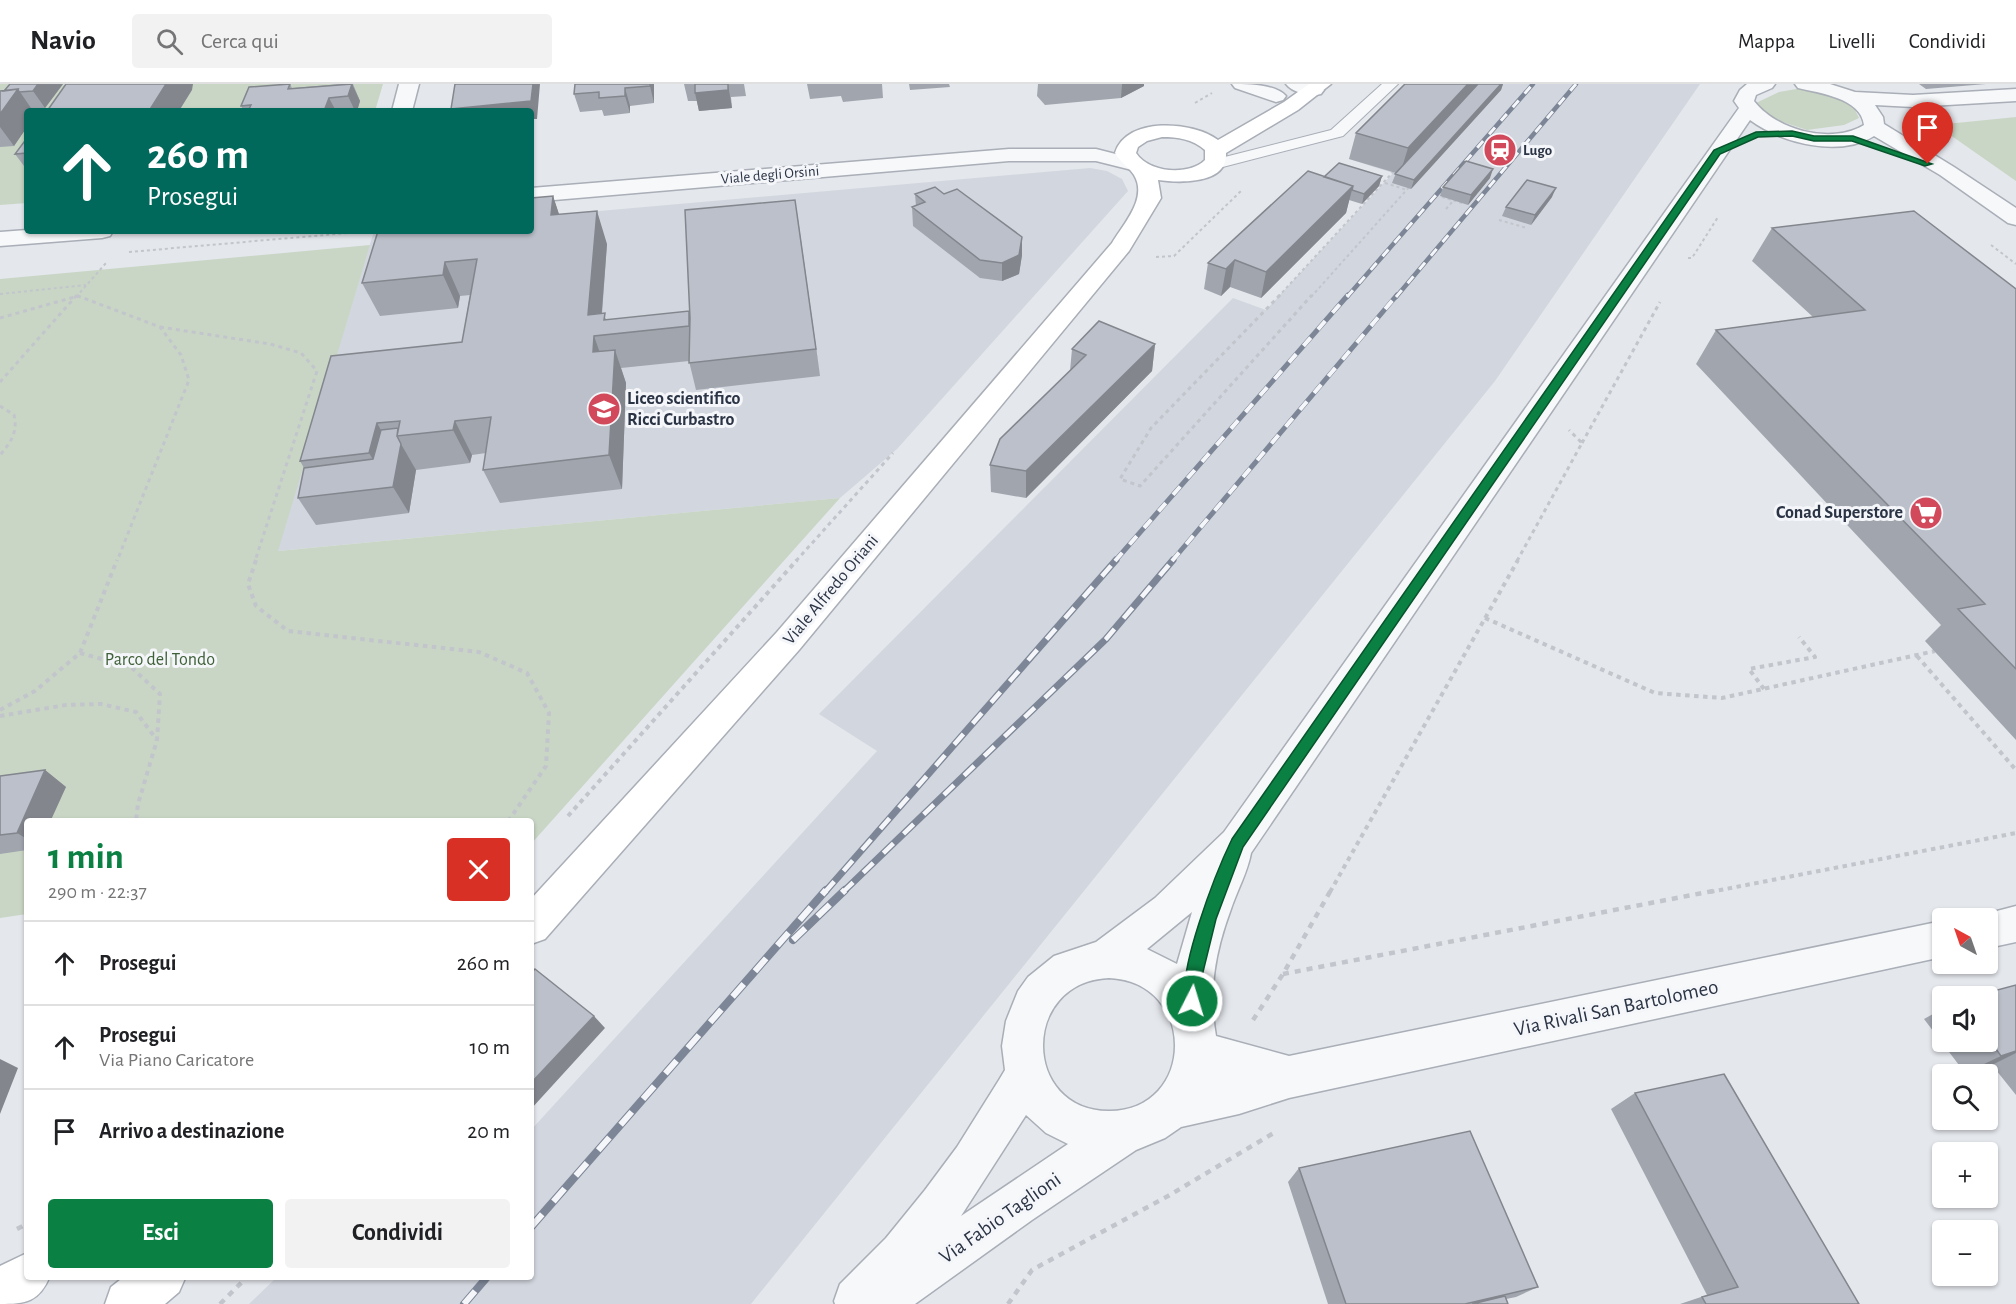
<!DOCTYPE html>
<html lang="it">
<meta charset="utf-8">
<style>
:root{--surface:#fff;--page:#f2f2f2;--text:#202124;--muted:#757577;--line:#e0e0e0;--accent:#0b8043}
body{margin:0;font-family:"Alegreya Sans",sans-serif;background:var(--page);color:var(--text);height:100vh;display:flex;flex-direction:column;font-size:22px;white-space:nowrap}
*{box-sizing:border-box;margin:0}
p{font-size:20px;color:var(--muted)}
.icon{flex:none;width:33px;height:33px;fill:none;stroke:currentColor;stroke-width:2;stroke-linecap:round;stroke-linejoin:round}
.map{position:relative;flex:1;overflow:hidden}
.side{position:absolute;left:24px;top:734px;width:510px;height:462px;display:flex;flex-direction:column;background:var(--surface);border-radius:6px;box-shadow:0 2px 4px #0004}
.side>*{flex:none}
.top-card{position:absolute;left:24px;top:24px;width:510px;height:126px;border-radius:6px;box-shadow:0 2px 4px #0004;background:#00695c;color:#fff;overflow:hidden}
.needle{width:39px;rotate:320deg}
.controls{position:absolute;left:1932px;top:824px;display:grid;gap:12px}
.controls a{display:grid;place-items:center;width:66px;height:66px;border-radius:6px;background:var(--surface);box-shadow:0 2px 4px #0004;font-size:30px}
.pin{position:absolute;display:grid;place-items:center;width:51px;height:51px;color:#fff;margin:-62px -26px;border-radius:50% 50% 50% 0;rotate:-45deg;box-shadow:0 0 6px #0007}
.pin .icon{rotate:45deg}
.me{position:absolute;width:66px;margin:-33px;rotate:5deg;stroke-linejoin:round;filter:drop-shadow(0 0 4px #0008)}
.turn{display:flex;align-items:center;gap:21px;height:126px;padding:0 24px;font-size:27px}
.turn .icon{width:78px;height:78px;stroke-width:2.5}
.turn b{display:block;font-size:42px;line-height:51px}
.round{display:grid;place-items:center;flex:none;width:63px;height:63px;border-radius:6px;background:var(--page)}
.head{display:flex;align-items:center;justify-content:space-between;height:102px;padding:0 24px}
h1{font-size:36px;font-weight:700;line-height:45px;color:var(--accent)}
.cta{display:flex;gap:12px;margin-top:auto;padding:12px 24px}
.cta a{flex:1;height:69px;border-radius:6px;background:var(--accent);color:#fff;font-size:24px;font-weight:700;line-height:69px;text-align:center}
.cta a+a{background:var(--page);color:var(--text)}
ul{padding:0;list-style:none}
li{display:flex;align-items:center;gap:18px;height:84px;padding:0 24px;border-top:2px solid var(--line)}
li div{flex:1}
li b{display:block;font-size:22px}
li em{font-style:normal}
header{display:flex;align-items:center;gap:36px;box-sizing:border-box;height:84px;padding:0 30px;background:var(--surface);border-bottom:2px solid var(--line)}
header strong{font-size:28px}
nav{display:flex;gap:33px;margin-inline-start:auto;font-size:21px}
.search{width:420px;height:54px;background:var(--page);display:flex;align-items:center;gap:15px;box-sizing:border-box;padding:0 21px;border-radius:6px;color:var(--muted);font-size:22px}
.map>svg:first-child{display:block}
.built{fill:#d2d6de}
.green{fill:#c9d6c5}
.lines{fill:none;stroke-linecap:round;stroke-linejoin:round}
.lane-casing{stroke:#a9aeb7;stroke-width:2}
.street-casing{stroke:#a9aeb7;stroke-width:3}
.secondary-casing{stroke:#a9aeb7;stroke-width:3}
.path-far3{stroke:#c2c5cb;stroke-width:2;stroke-dasharray:3 3;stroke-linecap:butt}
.path-far2{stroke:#c2c5cb;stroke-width:3;stroke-dasharray:4 4;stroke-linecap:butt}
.path-far1{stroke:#c2c5cb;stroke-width:4;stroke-dasharray:4.5 4.5;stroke-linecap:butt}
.path{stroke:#c2c5cb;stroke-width:4.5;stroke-dasharray:6 6;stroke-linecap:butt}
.lane{fill:#f7f8fa;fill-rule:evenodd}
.street{fill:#f7f8fa;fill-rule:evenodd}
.secondary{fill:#fff;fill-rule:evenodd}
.rail-far3-casing{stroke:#7d8696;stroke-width:4.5}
.rail-far2-casing{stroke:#7d8696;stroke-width:5}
.rail-far1-casing{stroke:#7d8696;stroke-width:7}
.rail-casing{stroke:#7d8696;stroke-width:8}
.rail-far3{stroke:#f4f6f9;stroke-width:3;stroke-dasharray:9;stroke-linecap:butt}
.rail-far2{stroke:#f4f6f9;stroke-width:4;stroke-dasharray:11;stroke-linecap:butt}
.rail-far1{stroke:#f4f6f9;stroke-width:4.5;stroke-dasharray:14;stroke-linecap:butt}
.rail{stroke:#f4f6f9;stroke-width:6;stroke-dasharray:17;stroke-linecap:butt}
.wall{fill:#a1a5ae}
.shaded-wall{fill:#83868d}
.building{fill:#bbc0ca;stroke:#83868d;stroke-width:1.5}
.route{fill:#0b8043;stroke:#07532c;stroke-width:1.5}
.labels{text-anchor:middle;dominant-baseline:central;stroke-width:6;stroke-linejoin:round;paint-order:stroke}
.far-poi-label{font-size:15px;font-weight:bold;fill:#2b3445;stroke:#f4f6f9;text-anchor:start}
.far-street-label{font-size:15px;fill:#2b3445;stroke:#f4f6f9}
.poi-label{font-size:18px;font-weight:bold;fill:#2b3445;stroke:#f4f6f9;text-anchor:start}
.street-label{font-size:18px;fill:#2b3445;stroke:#f4f6f9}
.park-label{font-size:18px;fill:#3f6138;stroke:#f4f6f9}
.near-street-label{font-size:21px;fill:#2b3445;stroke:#f4f6f9}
</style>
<header>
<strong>Navio</strong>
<div class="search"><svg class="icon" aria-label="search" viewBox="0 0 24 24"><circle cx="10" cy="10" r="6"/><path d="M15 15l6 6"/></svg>Cerca qui</div>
<nav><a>Mappa</a><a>Livelli</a><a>Condividi</a></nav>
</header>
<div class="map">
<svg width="2016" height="1220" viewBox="0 0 2016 1220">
<rect width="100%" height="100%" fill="#e4e7ec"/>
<path class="built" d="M1423,0H1700L1495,297L751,1220H249L277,1193L531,1192V1046L877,667L819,630L1233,214L1266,226L1393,89L1349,75Z
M1090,84L1107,87L1122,95L1128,107L897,365L840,414L277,467L374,147H531V133Z"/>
<path class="green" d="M0,0H383L375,27H27V119L0,121Z
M1814,2L1853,22L1859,34L1844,41L1807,46L1770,34L1756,19L1779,8Z
M2016,33V97L1936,41Z
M370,161L278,467L840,414L531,760V736H27V830L0,834V195Z"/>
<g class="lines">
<g class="lane-casing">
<path id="lane" d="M1382,0H1398L1343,52L1215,85L1207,80L1209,77L1331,46Z"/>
</g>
<g class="street-casing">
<path id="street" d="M399,0H419L412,27H392Z
M1232,0C1248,0 1275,0 1286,12L1283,16L1276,18L1235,4Z
M1286,0H1315L1324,6L1321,10C1311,13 1293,9 1286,0Z
M1747,0H1775L1772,4L1756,11L1754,17C1776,46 1831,61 1864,41C1861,14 1819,9 1798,4L1795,0H1830L1855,8L1913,11L2016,5V17L1913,23L1875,21L1883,33L1884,40L1954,83L2016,124V141L2008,139L1940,91L1874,52C1839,74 1781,59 1750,36L1251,769C1248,787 1237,807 1231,825C1215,868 1208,907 1216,952L1289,972L1942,837V873L1289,1014L1239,1030L1181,1043L1165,1054L1136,1066L1032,1136L915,1220H835L834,1217L840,1200L886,1154L925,1106L957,1063L999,996L1005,986L1002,962L1006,937L1018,907L1028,893L1054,872L1096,858L1155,814L1224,748L1739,24L1734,17L1740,6ZM1192,828L1177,880L1147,865ZM1109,894C1198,898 1196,1027 1109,1027C1022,1027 1020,898 1109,894ZM1026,1031L1046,1049L1068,1060L961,1132Z
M1009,65H1096L1139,76L1143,80L1139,84L1132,86L1096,77H1009L531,118V104Z
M27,146V147H113L110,152L102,154L0,162V148Z
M2016,822V858L1988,864V834L1974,833Z"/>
</g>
<g class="secondary-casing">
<path id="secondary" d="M1309,0H1331L1298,26L1226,69C1228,101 1179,99 1158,96L1161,114L1129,167L799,566L545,855L531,860V815L777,548L1112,159C1124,139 1148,114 1134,91C1129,83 1121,79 1115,69C1126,32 1193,37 1218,56L1284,18ZM1162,53C1178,53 1192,55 1205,66V76C1189,92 1149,89 1136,69L1138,63L1147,57Z
M27,1169V1192H50C39,1218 26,1220 0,1220V1182Z
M125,1192H186L179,1208L165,1220H105L111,1203Z"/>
</g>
<path class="path-far3" d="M1195,19L1212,9
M1385,99L1407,106
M1442,113L1465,120
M1446,125L1453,117
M1499,136L1527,144
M1991,161L2016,180
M129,168L371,147
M1156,173L1174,172L1242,106
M1688,174H1692L1718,133
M0,210L86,201
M76,213H80
M76,213L106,179
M1278,213L1393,88L1397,89
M1311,213L1411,101"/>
<path class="path-far2" d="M1280,211L1151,344L1120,395L1140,402L1312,211
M0,234L78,212L160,243L181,271L189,296L117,477
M160,243L270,260L301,269L317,287L255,477
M0,298L77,211
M0,322L14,331C18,348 11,358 0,371
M1582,359L1660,218
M796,477L893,369
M1517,477L1582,359L1569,346"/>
<path class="path-far1" d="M256,476L248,500L256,522L288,547L479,568L527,589L549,629L546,682L509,736
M1485,534L1655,609L1722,614L1935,567
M80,569L131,583L160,610L157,656L138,720L136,736
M1917,572L2016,686
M1764,605L1749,585L1815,573L1799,553
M0,626L35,607L80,569L117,476
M0,632L66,621L101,620L136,628L157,656
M568,732L797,476
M1330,808L1518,476
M1710,808L2016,749"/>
<path class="path" d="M1283,890L1718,806
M1253,936L1283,890L1331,806
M17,1145L27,1140
M220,1220L248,1192
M1008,1220L1032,1186L1168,1112L1277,1047"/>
<use href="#lane" class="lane"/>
<use href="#street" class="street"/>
<use href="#secondary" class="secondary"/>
<g class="rail-far3-casing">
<path id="rail-far3" d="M1347,213L1533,0
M1396,213L1576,0"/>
</g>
<g class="rail-far2-casing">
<path id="rail-far2" d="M1115,477L1348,211
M1172,477L1397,211"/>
</g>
<g class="rail-far1-casing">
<path id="rail-far1" d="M825,808L1116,476
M843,808L1106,555L1173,476"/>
</g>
<g class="rail-casing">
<path id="rail" d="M793,856L845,806
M531,1143L826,806
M464,1220L488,1192"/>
</g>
<use href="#rail-far3" class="rail-far3"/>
<use href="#rail-far2" class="rail-far2"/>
<use href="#rail-far1" class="rail-far1"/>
<use href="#rail" class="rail"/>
</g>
<path class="wall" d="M63,0L45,24L32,25L27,27V43L14,62L0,63V7Z
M290,0L292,4L342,0H353L360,17L357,27H244L241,22Z
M654,0V19L630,22V29L604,32L602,26L580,28L574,10Z
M684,0H744L746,12L731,13L732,24L699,27L697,17H688Z
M807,0H882L883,14L843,18L841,12L810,15Z
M909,0H949L950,3L910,6Z
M1038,0H1144V2L1121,14L1045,21L1037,12Z
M1405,0H1503L1501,6L1411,105L1392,99L1396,89L1349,75L1356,49Z
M1919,0H1986L1926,5Z
M27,54V86L15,70Z
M1382,92L1379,102L1362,120L1349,116L1346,129L1261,214L1230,203L1221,212L1204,205L1208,179L1324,93Z
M1490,94L1468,121L1440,112L1443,103Z
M915,110H944L1022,153V171L1019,190L1002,197L980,194L913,142L912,123L916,122Z
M553,112L559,131L607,160L602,230L607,236L689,227L690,234L795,116L820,292L696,306L689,277L621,284L626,299L622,405L500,419L483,386L486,369L472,371L470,379L416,386L409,429L316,441L298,414L304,384L300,377L462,258L470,211L460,212L458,224L380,232L362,199L461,149L531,147Z
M1552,113L1531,141L1502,132L1506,123Z
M1772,144L2016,205V656L1925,557L1941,541L1696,280L1716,246L1813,233L1752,177Z
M1155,260L1152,287L1026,414L991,408L990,381L1070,287L1072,265Z
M45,686L66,703L27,736V766L0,770V692Z
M2016,901V1011L1992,981L1965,989L1924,935L1942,925V957H1988V912Z
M1635,1009L1859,1220H1680L1707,1211L1611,1025Z
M1299,1084L1538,1203L1516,1213L1506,1215L1508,1220H1328L1288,1098Z"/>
<path class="shaded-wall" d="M38,0H63L45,24L33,7Z
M166,0H193L192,6L179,27H149Z
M352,0L360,17L357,27H355L348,12Z
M533,0H540L537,35H531V27H452L451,25Z
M650,0H654V19L650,2Z
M728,0L732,24L699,27L695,9Z
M1122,0H1144V2L1121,14Z
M1468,0H1479L1400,90L1408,64Z
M1501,0H1503L1501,6L1411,105L1414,96Z
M625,4L630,22V29L625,12Z
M18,5L33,27H27V43L14,62L0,43V30Z
M329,14L336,27H324Z
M1493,85L1490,94L1468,121L1471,111Z
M1382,92L1379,102L1362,120L1364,110Z
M1353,102L1346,129L1261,214L1266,188Z
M1556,104L1552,113L1531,141L1535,131Z
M553,112L564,145L551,131Z
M795,116L799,142L820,292L816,265Z
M597,127L607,160L600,251L588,231Z
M1022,153V171L1019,190L1002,197V179Z
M1235,176L1230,203L1221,212L1226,185Z
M445,178L460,212L458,224L443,191Z
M594,252L606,286L593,268Z
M1155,260L1152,287L1026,414V387Z
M615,266L626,299L622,405L609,371Z
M455,337L472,371L470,379L453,346Z
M377,339L396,373L389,402L369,369Z
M401,360L416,386L409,429L393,403Z
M45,686L66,703L51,736H27V755L17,749Z
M594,932L605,944L531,1025V999Z
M2016,967V969L1992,981L1965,989L2001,972Z
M0,975L18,984L0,1030Z"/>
<path class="building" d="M10,0H38L33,7L19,8L18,5L4,7Z
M66,0H166L149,27H47Z
M290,0L288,5L352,0L348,12L329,14L324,27H248L251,21L241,22L249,3Z
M455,0H533L531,17L451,25Z
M575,0H650V2L625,4V12L599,14V8L574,10Z
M695,0H728V6L695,9Z
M1405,0H1468L1408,64L1356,49Z
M1478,0H1501L1414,96L1395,90Z
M18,5L0,30V7Z
M27,54V69L15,70Z
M1466,77L1493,85L1471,111L1443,103Z
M1339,79L1382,92L1364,110L1352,106L1353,102L1324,93Z
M1308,87L1353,102L1266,188L1235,176L1226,185L1208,179Z
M1527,96L1556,104L1535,131L1506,123Z
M935,103L944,110L957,105L1022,153L1019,171L1002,179L980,176L912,123L925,118L915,110Z
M553,112L551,131L597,127L588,231L605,229L604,236L689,227V242L594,252L593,268L615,266L609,371L483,386L491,333L455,337L453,346L397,352L400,337L377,339L369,369L300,377L331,272L462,258L477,175L445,178L443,191L362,199L378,147H454L453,149L478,147H531V114Z
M795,116L816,265L689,279L690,234L685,126Z
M1914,127L2016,205V585L1958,525L1985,520L1716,246L1865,226L1772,144Z
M1099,237L1155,260L1026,387L990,381L1000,355L1086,271L1072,265Z
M398,344L397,352L401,360L393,403L298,414L304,384L373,375L381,346Z
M45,686L17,749L0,751V692Z
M535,885L594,932L531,999V889Z
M2016,901V967L2001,972L1988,954V912H1975Z
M1724,990L1859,1220H1706L1702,1213L1738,1203L1635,1009Z
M1470,1047L1538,1203L1465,1220H1346L1299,1084Z
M1505,1212L1508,1220H1472Z"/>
<path class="route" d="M1792,47L1814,52H1853L1932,80L1925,82L1852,57H1814L1792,52L1758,53L1720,70L1243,763L1216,835L1201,896V917L1198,922L1192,925L1187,922C1174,893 1217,786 1232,755L1714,66L1756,48Z"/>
<defs>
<g id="station-disc" transform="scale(1.725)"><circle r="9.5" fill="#d1495b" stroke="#f4f6f9"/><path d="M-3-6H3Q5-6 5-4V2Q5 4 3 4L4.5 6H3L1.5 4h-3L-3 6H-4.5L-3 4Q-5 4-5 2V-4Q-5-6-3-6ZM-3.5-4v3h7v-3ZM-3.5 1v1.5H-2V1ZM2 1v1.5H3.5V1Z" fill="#fff"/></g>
<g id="school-disc" transform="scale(1.725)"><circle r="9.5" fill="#d1495b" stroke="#f4f6f9"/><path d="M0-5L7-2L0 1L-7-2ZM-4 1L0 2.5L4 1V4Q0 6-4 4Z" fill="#fff"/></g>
<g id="supermarket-disc" transform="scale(1.725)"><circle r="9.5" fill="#d1495b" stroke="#f4f6f9"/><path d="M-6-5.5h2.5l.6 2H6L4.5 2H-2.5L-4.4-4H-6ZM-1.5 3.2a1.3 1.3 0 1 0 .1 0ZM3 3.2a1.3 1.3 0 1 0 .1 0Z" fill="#fff"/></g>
</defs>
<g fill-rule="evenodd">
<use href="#station-disc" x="1500" y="66"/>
<use href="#school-disc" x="604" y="325"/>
<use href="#supermarket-disc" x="1926" y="429"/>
</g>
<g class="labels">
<g class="far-poi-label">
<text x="1523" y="66">Lugo</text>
</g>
<g class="far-street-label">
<text transform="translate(770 91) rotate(-5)">Viale degli Orsini</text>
</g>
<g class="poi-label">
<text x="627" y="315">Liceo scientifico<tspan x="627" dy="21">Ricci Curbastro</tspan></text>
<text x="1903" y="429" text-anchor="end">Conad Superstore</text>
</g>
<g class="street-label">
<text transform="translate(831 506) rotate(-50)">Viale Alfredo Oriani</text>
</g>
<g class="park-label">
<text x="160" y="576">Parco del Tondo</text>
</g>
<g class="near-street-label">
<text transform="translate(1616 924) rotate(-12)">Via Rivali San Bartolomeo</text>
<text transform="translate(1000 1134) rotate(-35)">Via Fabio Taglioni</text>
</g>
</g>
</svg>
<div class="controls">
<a><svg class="needle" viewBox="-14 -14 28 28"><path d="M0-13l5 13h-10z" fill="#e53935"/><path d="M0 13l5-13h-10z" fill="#757577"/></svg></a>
<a><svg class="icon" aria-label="sound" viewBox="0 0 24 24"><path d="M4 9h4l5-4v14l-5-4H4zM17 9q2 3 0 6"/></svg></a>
<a><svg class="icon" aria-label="search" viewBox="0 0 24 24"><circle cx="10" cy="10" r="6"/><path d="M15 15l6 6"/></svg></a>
<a>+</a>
<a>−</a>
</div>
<div class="pin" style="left:1928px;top:80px;background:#d93025"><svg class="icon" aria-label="arrive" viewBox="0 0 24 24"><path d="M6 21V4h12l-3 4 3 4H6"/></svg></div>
<svg class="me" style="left:1192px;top:917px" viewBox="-20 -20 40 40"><circle r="17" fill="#0b8043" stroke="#fff" stroke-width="3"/><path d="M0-11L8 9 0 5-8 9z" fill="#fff"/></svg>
<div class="top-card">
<div class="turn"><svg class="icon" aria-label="ahead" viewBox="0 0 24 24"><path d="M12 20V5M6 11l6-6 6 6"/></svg><div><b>260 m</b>Prosegui</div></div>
</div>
<section class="side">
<div class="head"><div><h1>1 min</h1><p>290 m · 22:37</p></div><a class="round" style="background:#d93025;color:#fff"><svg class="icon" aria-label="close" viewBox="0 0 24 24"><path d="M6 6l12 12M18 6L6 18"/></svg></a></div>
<ul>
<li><svg class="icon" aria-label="ahead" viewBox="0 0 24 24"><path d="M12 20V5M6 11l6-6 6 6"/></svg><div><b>Prosegui</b></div><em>260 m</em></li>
<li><svg class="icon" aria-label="ahead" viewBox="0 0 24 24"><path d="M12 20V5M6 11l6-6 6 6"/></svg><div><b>Prosegui</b><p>Via Piano Caricatore</p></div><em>10 m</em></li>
<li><svg class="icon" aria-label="arrive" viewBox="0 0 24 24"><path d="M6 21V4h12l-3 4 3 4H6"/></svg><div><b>Arrivo a destinazione</b></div><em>20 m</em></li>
</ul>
<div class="cta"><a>Esci</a><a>Condividi</a></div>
</section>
</div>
